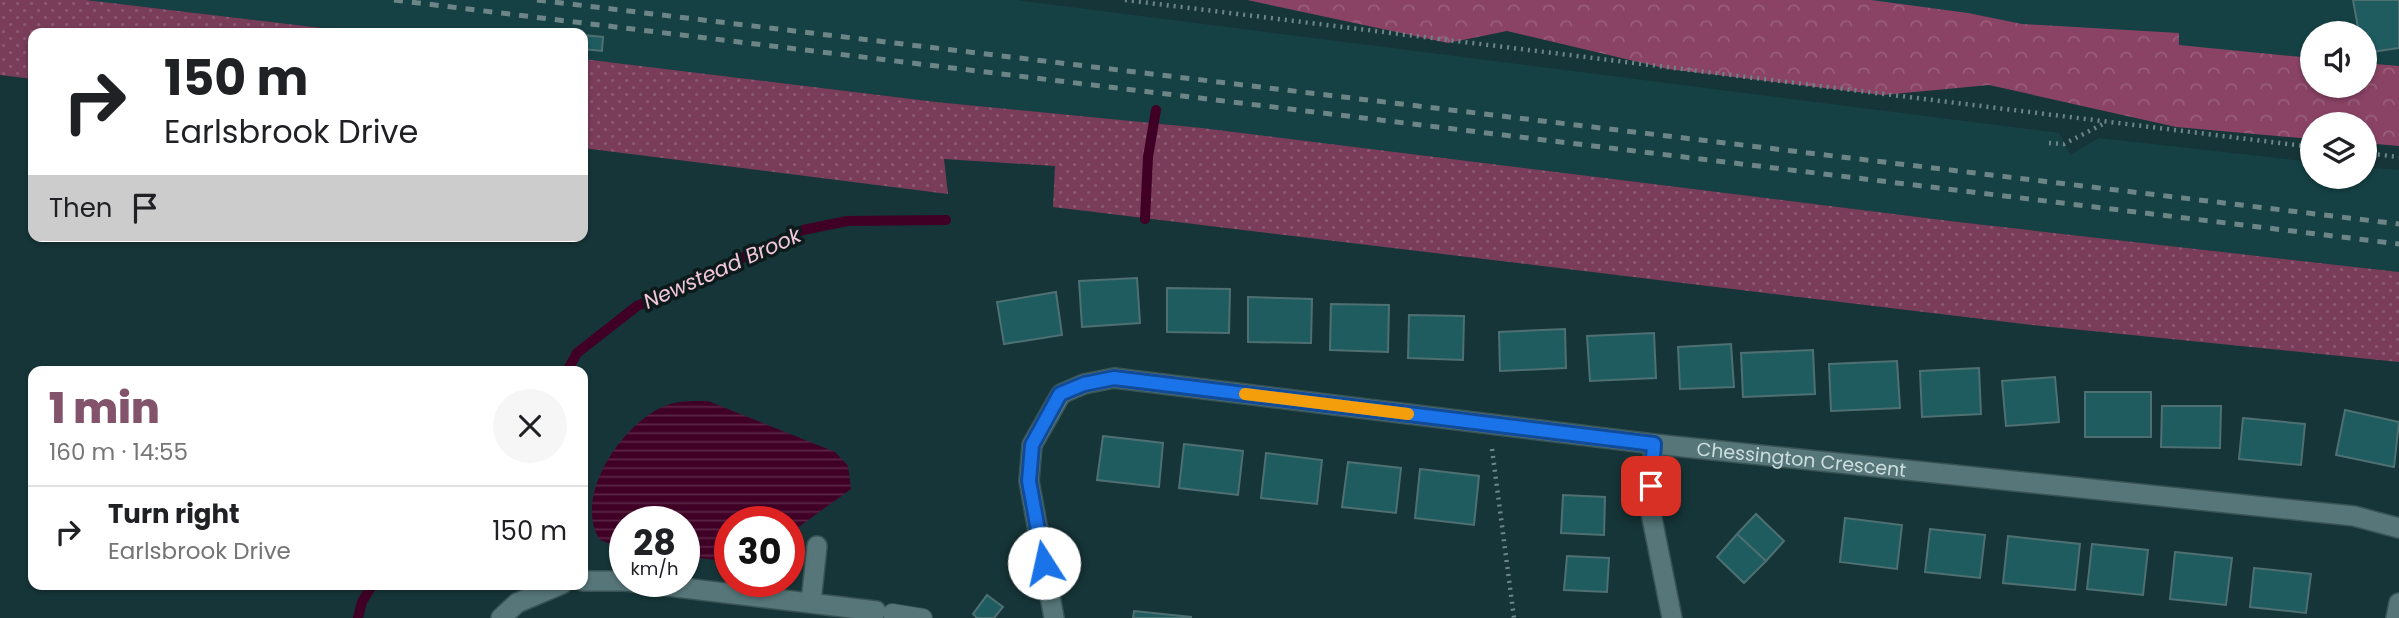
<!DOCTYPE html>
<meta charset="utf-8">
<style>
:root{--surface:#fff;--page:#f6f6f6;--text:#202124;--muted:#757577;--line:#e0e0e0;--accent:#83526b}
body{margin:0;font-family:Poppins,sans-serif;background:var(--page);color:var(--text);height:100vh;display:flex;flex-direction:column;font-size:26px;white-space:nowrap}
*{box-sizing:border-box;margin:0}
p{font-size:23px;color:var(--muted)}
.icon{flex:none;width:38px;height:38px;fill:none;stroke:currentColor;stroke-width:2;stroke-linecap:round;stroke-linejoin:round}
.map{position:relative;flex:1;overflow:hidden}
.drawer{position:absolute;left:28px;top:366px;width:560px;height:224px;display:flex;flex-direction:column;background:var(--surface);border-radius:14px;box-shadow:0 2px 5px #0004}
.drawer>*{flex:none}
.banner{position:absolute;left:28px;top:28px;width:560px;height:214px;border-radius:14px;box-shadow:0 2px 5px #0004;background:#fff;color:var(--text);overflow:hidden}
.buttons{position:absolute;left:2300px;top:21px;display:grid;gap:14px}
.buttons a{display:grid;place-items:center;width:77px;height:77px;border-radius:50%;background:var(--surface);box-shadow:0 2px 5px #0004;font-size:35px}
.speed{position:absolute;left:609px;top:506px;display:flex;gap:14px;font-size:35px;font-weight:700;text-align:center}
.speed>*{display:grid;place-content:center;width:91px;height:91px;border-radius:50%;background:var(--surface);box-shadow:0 2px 5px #0004;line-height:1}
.speed small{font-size:18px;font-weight:400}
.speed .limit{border:10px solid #d22;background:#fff;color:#111}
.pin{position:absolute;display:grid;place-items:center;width:60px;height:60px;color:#fff;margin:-30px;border-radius:14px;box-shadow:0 4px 10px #0006}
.me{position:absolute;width:77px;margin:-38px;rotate:350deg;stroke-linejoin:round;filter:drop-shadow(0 0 5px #0008)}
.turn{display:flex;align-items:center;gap:24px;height:147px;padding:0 21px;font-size:32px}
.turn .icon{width:91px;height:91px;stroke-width:2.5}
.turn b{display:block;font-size:49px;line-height:60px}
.then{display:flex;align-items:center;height:66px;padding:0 21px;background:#0003;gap:14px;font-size:26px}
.round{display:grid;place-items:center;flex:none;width:74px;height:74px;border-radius:37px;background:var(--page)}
.headline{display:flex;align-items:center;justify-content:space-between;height:119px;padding:0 21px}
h1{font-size:42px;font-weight:800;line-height:52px;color:var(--accent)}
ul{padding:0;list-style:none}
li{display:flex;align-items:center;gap:21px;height:91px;padding:0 21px;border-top:2px solid var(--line)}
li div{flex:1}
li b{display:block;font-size:26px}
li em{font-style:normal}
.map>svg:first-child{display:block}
.built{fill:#154144}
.green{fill:url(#green-dots)}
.forest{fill:url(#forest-crowns)}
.water{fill:url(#water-rules)}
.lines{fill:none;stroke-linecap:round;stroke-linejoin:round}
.stream{stroke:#400026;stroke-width:10}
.building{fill:#1e5c60;stroke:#4f7072;stroke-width:2}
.service-casing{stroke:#395354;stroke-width:20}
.minor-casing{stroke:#395354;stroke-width:22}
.path{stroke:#6e8688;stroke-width:4.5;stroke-dasharray:2 5;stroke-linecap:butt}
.service{stroke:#567679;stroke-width:18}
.minor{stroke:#567679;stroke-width:19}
.rail{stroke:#6d8587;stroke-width:5;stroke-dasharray:9 9;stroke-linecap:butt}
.route-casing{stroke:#114b97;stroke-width:18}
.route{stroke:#1a73e8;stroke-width:12}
.slow{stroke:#f59e0b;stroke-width:12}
.labels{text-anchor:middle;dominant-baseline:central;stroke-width:7;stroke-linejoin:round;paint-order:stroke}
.street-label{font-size:19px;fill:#ccddde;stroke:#0d1a1b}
.water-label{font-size:21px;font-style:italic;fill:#f3c8da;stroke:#0d1a1b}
</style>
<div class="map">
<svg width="2399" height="618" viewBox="0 0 2399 618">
<defs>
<pattern id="green-dots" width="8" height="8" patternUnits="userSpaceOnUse" patternTransform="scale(1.75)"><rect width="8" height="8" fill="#793d5a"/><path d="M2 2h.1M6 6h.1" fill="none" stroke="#8b5971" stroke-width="1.8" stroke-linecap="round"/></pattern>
<pattern id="forest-crowns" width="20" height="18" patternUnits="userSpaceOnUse" patternTransform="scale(1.75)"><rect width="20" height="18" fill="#8a4365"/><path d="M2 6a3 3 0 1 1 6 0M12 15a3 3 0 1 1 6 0" fill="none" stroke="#995e7b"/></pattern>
<pattern id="water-rules" width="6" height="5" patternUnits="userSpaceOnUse" patternTransform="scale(1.75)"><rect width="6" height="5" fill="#400026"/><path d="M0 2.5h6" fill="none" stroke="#5a2545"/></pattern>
</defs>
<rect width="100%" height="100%" fill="#163538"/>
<path class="built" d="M86,0H1016L2059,133L2070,155L2099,138L2312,162V177H2364V167L2399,170V272L1958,222L1202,128L936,102L583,59V33H364Z
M1775,0H2399V66L2364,63V33H2312V58L1865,16Z"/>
<path class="green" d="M0,0H86L364,33H33V79L0,75Z
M583,59L936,102L1202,128L1958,222L2399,272V362L2032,325L1053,207L1055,166L944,159L948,194L583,148Z"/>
<path class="forest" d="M1247,0H1871L1968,13L2022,24L2179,33V45L2312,58V86H2364V63L2399,66V146L2364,143V124H2312V139L2176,127L1989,85L1883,95L1668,69L1507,31L1448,43Z"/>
<path class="water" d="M708,401L835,452L848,466L851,489L789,534V522H730V562L684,556V522H625V549L600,540C572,497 623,422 665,406C679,400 694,401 708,401Z"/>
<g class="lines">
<path class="stream" d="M1145,219L1148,157L1156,110
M567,371L577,353L637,306L803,230L847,221L946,220
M358,618L362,602L373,584"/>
</g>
<path class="building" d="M2353,0H2399V48L2364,53V33H2359Z
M583,35L603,37L602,51L583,49Z
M1137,278L1140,323L1082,327L1079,281Z
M1167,288L1230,289L1229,333L1167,332Z
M1056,292L1062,335L1004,344L997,302Z
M1248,297L1312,299L1311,343L1248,342Z
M1331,304L1389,305L1388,352L1330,350Z
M1409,315L1464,316L1463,360L1408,358Z
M1565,329L1566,368L1500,371L1499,332Z
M1654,333L1656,378L1590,381L1587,336Z
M1731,344L1734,387L1680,389L1678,347Z
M1813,350L1815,394L1743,397L1741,353Z
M1897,361L1900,408L1831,411L1829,364Z
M1979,368L1981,414L1922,417L1920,371Z
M2055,377L2059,422L2006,426L2002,381Z
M2085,392H2151V437H2085Z
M2162,406H2221L2220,448L2161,447Z
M2345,410L2399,422L2394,467L2336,455Z
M2243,418L2305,424L2301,465L2239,459Z
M1103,436L1163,443L1159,487L1097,480Z
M1184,444L1243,451L1238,495L1179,488Z
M1266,453L1322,460L1317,504L1261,498Z
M1348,462L1401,468L1396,513L1342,507Z
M1420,469L1479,476L1474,525L1415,518Z
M1563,495L1605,497L1604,535L1561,533Z
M1756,514L1784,541L1766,561L1737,534Z
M1845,518L1902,525L1897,569L1840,562Z
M1930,529L1985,535L1980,578L1925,572Z
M1737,534L1766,561L1744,583L1717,557Z
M2008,536L2080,544L2075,590L2003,583Z
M2092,544L2148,550L2143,595L2087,589Z
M2175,552L2232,558L2226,605L2170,599Z
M1567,556L1609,558L1607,592L1564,590Z
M2254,568L2311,574L2306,613L2250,607Z
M987,595L1003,607L994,618H977L973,614Z
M1134,611L1191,617V618H1133Z"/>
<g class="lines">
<g class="service-casing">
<path id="service" d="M892,613L923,618"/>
</g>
<g class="minor-casing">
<g id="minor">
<path d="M1654,444L1650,508L1672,618"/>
<path d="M583,581H625"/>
<path d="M625,581L876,611"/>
<path d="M811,602L817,546"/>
<path d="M501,618L517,603L562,584"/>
<path id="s1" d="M1054,618L1029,481L1032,445L1061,394L1084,384L1114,378L1654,444L2354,516L2399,528"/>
<path d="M2396,618L2399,603"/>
</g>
</g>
<path class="path" d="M1125,0L2312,147
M2049,143L2064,144L2103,124
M2364,153L2399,157
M1492,449L1514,618"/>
<use href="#service" class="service"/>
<use href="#minor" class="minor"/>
<path class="rail" d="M394,0L2399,244
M537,0L2399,224"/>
</g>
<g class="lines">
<g class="route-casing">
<path id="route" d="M1044,563L1029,481L1032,445L1060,394L1084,384L1114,378L1654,444L1651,486"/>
</g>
<use href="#route" class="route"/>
<path class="slow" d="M1245,394L1408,414"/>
</g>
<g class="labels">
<g class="street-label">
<text stroke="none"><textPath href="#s1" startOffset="982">Chessington Crescent</textPath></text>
</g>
<g class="water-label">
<text transform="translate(722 268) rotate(-24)">Newstead Brook</text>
</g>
</g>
</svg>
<div class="buttons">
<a><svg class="icon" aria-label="sound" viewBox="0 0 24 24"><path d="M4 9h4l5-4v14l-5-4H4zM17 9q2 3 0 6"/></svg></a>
<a><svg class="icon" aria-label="layers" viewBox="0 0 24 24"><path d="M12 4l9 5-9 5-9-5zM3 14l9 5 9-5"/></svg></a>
</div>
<div class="speed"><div>28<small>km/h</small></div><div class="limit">30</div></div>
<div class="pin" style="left:1651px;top:486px;background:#d93025"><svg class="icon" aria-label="arrive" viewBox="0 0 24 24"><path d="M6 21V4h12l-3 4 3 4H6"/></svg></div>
<svg class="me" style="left:1044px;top:563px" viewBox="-20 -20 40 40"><circle r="19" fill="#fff"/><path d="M0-13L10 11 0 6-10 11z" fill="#1a73e8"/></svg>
<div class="banner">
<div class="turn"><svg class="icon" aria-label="right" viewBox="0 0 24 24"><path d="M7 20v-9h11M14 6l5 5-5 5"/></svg><div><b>150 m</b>Earlsbrook Drive</div></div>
<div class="then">Then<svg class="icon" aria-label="arrive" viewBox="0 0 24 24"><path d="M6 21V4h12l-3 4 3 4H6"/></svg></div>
</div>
<section class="drawer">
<div class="headline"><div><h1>1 min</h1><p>160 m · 14:55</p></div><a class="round"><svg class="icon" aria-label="close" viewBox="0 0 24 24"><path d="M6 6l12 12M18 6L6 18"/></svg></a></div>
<ul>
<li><svg class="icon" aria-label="right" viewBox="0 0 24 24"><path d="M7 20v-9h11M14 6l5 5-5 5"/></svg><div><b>Turn right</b><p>Earlsbrook Drive</p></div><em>150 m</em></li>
</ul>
</section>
</div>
